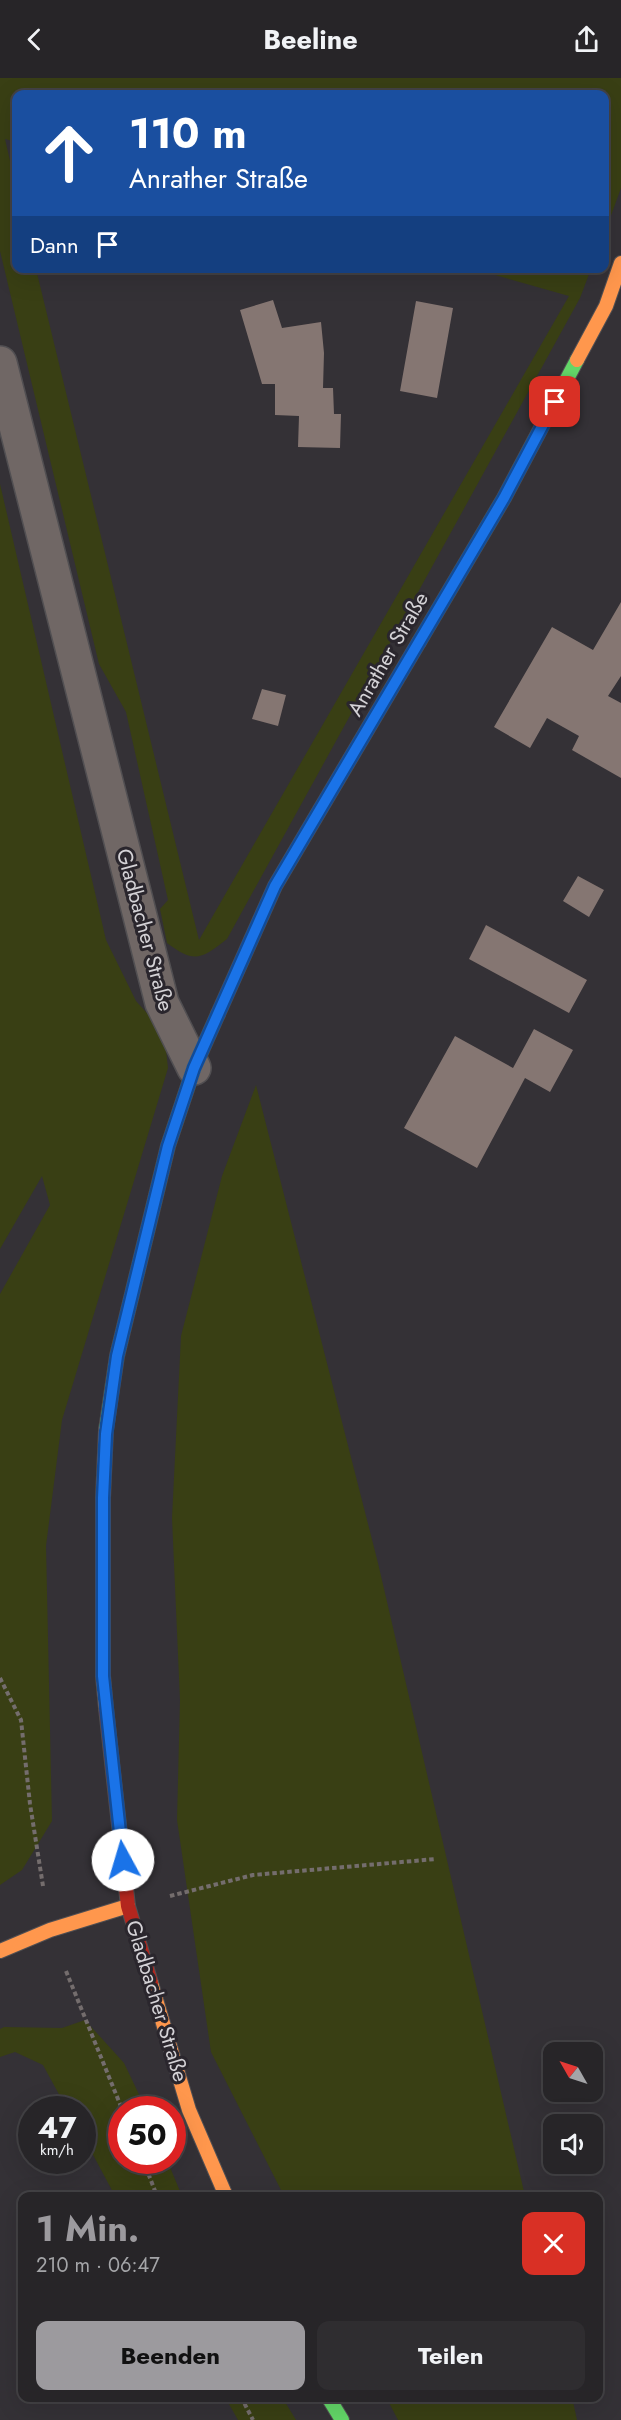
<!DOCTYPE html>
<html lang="de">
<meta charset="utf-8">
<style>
:root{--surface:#272528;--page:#2f2d30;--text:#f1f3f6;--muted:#a4a5a8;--line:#434245;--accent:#9c9a9e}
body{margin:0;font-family:Jost,sans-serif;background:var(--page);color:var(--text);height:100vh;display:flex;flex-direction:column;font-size:22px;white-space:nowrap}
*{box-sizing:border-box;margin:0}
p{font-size:20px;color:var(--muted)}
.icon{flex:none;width:33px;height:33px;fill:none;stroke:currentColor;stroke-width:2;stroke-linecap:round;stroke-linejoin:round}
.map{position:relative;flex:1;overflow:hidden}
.panel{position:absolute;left:18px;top:2114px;width:585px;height:210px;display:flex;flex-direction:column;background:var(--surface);border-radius:12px;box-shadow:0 6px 24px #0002,0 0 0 2px var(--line)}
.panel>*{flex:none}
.guide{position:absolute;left:12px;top:12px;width:597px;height:183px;border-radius:12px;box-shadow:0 6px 24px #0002,0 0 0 2px var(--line);background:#1a4fa0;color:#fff;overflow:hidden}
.needle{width:39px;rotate:309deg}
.fabs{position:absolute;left:543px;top:1964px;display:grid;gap:12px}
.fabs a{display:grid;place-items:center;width:60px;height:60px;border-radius:12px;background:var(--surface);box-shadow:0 6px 24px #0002,0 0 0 2px var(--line);font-size:30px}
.speed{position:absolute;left:18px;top:2018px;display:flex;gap:12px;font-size:30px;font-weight:700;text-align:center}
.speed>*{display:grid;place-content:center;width:78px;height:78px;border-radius:50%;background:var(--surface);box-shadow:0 6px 24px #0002,0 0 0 2px var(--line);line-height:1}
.speed small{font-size:15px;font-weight:400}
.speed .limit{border:9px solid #d22;background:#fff;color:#111}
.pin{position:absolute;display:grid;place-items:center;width:51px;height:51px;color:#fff;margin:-26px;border-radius:12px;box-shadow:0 3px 9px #0006}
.me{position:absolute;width:66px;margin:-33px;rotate:354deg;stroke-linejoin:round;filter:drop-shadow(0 0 4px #0008)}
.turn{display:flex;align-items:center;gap:21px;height:126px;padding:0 18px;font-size:27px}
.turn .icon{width:78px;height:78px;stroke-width:2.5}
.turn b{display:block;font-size:42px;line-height:51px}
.then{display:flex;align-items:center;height:57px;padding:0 18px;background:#0003;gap:12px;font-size:22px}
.round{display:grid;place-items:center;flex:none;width:63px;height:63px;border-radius:12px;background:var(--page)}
.summary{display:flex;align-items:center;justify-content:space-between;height:102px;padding:0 18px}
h1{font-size:36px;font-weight:700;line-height:45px;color:var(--accent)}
.primary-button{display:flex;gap:12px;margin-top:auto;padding:12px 18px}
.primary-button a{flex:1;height:69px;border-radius:12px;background:var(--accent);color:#111;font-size:24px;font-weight:700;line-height:69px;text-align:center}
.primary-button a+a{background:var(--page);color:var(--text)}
header{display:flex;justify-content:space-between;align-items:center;height:78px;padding:0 18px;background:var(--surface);font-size:27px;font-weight:700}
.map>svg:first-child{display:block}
.green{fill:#393f14}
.building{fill:#857672}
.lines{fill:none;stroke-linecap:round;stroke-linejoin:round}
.street-casing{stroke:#514f52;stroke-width:36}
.fast-casing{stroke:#514f52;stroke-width:16}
.slow-casing{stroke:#514f52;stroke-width:16}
.jam-casing{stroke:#514f52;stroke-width:16}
.path{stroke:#746d6d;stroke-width:4;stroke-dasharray:4.5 3;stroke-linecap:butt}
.street{stroke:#706765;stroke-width:33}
.fast{stroke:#63d668;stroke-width:14}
.slow{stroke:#ff974d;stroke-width:14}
.jam{stroke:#b3261e;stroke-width:14}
.route-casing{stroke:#114b97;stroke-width:15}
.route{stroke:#1a73e8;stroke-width:10}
.labels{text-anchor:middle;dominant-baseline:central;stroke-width:6;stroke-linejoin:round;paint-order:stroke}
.street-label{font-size:21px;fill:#d4d2d6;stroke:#2a262d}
</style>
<header><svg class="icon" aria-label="back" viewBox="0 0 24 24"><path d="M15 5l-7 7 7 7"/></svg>Beeline<svg class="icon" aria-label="share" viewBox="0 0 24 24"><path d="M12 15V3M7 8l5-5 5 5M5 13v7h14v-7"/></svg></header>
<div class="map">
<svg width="621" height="2342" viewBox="0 0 621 2342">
<rect width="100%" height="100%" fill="#343136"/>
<path class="green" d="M0,0H621V110L605,154L604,16H16V64L5,61L16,109V190L36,191L199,862L569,218L474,191H591L580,220L227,861C201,881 195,886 167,865L160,831L168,822L126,634L99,586L0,173Z
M0,406L106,862L136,923L164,954L168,990L62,1342L46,1468L52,1743L22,1792L0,1807V1216L50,1127L42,1098L0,1171Z
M256,1007L378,1485L525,2118H284L211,1974L177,1742L180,1622L172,1440L181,1258L222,1098Z
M85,1942L124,1985L146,2031H122V2082H167L182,2118H115L83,2058L82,2031H67L43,1987L15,1974L0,1979V1951L4,1949L62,1950Z
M225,2319H282L296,2342H238Z
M386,2319H572L577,2342H398Z"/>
<path class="building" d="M273,222L282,250L321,244L324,275L323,310H333L334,336H341L340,370L298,369L299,338L275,337V306H262L240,232Z
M416,223L453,230L437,320L400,313Z
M621,524V598L608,618L621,625V700L572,672L579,658L547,640L530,670L494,649L552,549L593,572Z
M262,611L286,617L278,648L252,641Z
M578,798L604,812L589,839L563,823Z
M486,847L587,902L569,935L469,881Z
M534,951L573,972L550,1014L525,1000L477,1090L404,1050L455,958L513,990Z"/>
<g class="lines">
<g class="street-casing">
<path id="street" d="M0,285L162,925L194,990"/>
</g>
<g class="fast-casing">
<path id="fast" d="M419,564L504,420L577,282
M106,1352L117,1278L168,1068L194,990L218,936
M328,2319L342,2342"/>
</g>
<g class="slow-casing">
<path id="slow" d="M577,282L606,228L621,185
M218,936L275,808L419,564
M106,1630L103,1598V1420L106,1352
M0,1873L50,1852L128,1828
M151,1905L189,2032L226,2118"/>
</g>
<g class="jam-casing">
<path id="jam" d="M106,1630L128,1828L151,1905"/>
</g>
<path class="path" d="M0,1600L21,1642L30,1726L43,1808
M170,1818L253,1797L436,1781
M66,1893L122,2031
M143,2082L157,2118
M241,2319L253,2342"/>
<use href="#street" class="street"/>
<use href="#fast" class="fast"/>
<use href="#slow" class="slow"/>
<use href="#jam" class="jam"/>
</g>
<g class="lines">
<g class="route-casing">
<path id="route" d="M123,1782L103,1598V1420L106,1356L117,1278L168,1068L194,990L275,808L504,420L555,324"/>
</g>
<use href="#route" class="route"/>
</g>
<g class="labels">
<g class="street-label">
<text transform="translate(388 576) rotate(-60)">Anrather Straße</text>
<text transform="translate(145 852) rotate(75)">Gladbacher Straße</text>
<text transform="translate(157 1923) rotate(73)">Gladbacher Straße</text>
</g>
</g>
</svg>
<div class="fabs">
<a><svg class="needle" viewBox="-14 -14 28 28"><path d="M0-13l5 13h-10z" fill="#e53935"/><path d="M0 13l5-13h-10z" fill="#a4a5a8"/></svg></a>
<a><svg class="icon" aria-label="sound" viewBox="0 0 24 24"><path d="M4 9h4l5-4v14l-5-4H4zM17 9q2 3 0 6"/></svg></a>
</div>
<div class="speed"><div>47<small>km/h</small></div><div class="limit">50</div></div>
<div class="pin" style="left:555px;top:324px;background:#d93025"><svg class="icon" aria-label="arrive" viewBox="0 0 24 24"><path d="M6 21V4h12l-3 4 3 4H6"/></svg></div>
<svg class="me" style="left:123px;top:1782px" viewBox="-20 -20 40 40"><circle r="19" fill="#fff"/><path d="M0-13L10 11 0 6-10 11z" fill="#1a73e8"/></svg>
<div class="guide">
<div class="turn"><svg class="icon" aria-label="ahead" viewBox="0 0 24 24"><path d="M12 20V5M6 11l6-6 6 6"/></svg><div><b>110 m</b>Anrather Straße</div></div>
<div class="then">Dann<svg class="icon" aria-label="arrive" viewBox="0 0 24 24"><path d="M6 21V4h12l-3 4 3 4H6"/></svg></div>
</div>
<section class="panel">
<div class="summary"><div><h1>1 Min.</h1><p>210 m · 06:47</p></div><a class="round" style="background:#d93025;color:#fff"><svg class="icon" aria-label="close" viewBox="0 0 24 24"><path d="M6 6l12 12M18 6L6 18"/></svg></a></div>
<div class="primary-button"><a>Beenden</a><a>Teilen</a></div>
</section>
</div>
